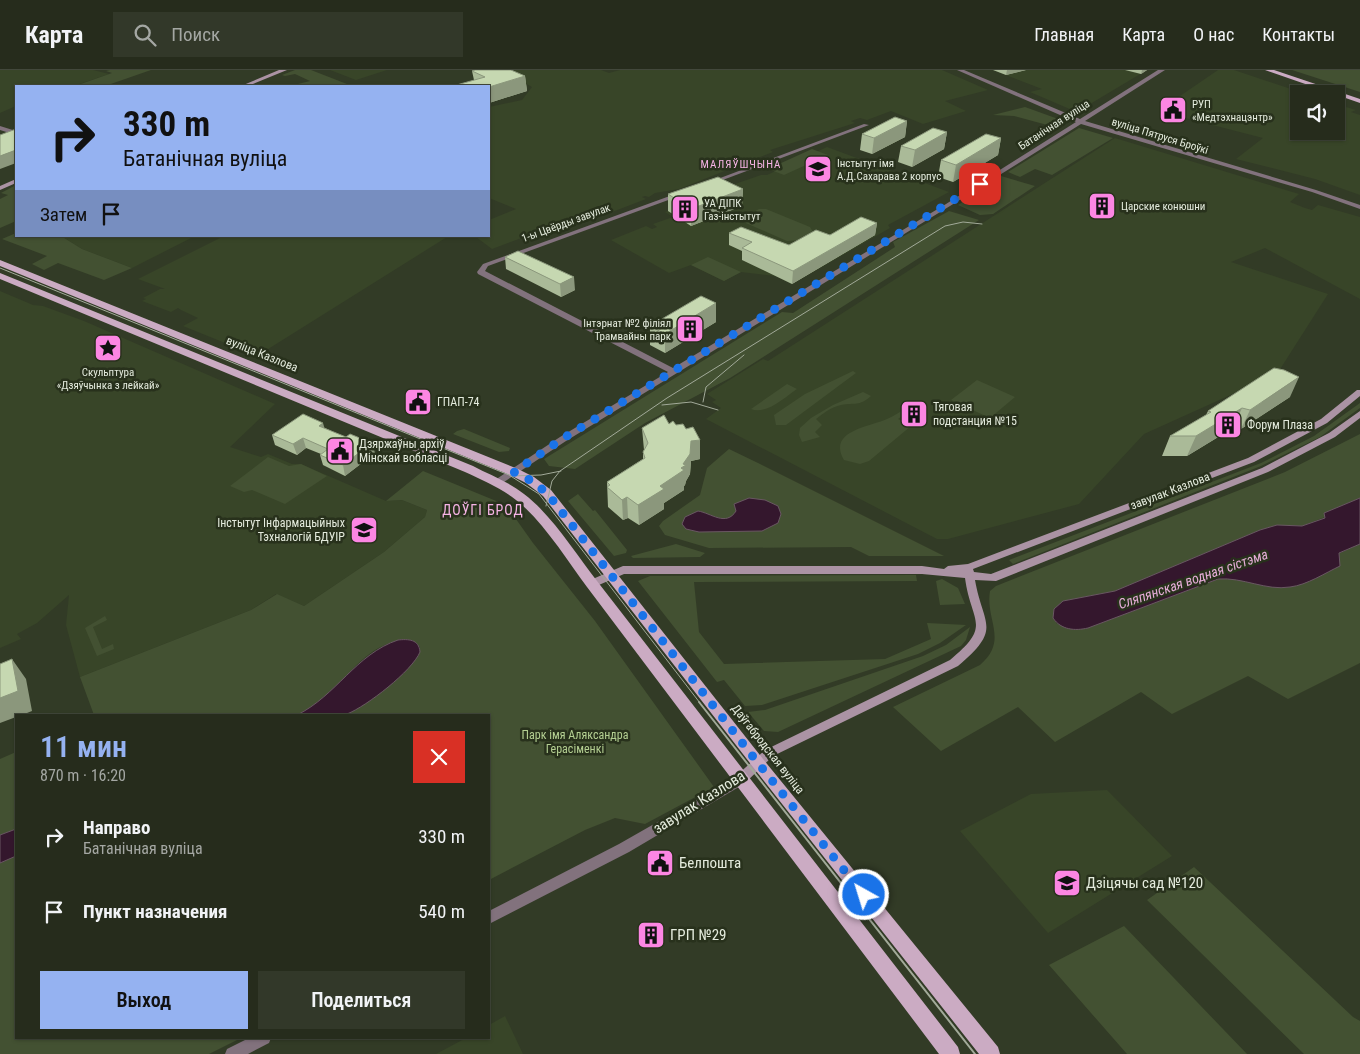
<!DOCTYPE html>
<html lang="ru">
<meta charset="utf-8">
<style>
:root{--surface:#262c1c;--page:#323829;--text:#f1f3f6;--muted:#a4a7a3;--line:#42483b;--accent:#95b2f1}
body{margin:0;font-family:"Roboto Condensed",sans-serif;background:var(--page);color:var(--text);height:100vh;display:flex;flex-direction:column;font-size:19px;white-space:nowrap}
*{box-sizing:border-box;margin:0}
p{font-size:16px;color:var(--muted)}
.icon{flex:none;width:28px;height:28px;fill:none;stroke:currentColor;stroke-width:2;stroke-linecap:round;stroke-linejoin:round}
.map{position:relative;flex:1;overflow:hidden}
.side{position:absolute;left:15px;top:644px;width:475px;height:325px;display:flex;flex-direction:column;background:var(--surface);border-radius:0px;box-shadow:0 1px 4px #0004,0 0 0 1px var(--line)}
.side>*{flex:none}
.hud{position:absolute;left:15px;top:15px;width:475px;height:152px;border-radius:0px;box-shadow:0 1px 4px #0004,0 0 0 1px var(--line);background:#95b2f1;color:#111;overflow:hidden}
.fabs{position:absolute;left:1290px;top:15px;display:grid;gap:10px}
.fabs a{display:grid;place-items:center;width:55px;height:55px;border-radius:0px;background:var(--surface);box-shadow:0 1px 4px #0004,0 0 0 1px var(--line);font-size:25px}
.pin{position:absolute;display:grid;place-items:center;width:42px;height:42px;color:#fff;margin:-21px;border-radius:10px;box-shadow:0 2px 8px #0006}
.me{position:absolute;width:55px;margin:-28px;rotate:321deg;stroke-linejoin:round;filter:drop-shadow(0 0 4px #0008)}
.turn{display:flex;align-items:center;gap:18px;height:105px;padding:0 25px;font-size:22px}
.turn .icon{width:65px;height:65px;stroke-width:2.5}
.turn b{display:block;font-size:35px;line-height:42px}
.then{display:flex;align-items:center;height:48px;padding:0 25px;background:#0003;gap:10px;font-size:19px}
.round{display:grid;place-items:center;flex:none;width:52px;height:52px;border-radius:0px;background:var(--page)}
.head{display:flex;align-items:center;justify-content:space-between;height:85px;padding:0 25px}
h1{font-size:30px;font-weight:600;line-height:38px;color:var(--accent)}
.button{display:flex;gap:10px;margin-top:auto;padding:10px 25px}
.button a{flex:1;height:58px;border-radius:0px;background:var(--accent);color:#111;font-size:20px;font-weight:600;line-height:58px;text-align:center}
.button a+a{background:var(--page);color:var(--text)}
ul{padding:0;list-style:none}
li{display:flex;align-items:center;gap:15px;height:75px;padding:0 25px}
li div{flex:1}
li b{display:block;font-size:19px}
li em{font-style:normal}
header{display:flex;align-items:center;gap:30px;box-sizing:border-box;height:70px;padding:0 25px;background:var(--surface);border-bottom:1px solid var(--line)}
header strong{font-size:24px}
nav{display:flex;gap:28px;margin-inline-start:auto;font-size:18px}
.search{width:350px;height:45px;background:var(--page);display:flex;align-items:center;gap:12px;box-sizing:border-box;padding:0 18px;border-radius:0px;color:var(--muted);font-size:19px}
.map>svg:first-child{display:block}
.built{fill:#384528}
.green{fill:#435132}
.water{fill:#34172d;stroke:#695762}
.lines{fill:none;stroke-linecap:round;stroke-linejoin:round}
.minor{fill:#82727d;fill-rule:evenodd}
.secondary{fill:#ab93a4;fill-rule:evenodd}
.primary{fill:#cbabc3;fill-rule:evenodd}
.tram-far1{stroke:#a2aa99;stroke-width:1}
.tram{stroke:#a2aa99;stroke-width:2}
.wall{fill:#aaba98}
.shaded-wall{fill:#8b977c}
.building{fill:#c6d8b1;stroke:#8b977c}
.route{stroke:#1a73e8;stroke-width:9;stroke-dasharray:0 16.2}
.labels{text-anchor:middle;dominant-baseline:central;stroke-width:5;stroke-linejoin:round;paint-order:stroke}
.far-poi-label{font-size:11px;fill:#e4ebdd;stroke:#28311c;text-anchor:start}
.far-street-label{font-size:11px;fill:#e4ebdd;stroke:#28311c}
.far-neighbourhood-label{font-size:11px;letter-spacing:1px;fill:#f6b3e5;stroke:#28311c}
.street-label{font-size:12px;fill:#e4ebdd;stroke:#28311c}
.poi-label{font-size:12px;fill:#e4ebdd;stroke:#28311c;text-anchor:start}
.park-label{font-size:12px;fill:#b4cf92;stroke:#28311c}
.neighbourhood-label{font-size:14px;letter-spacing:1px;fill:#f6b3e5;stroke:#28311c}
.water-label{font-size:14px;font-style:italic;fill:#e6add8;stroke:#28311c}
.near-street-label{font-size:15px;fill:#e4ebdd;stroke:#28311c}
.near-poi-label{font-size:15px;fill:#e4ebdd;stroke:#28311c;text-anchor:start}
</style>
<header>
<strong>Карта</strong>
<div class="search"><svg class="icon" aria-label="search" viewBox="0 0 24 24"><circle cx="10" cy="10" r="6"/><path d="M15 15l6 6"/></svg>Поиск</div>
<nav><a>Главная</a><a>Карта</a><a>О нас</a><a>Контакты</a></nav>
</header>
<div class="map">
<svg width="1360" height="984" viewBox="0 0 1360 984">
<rect width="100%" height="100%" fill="#323b26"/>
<path class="built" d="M0,0H93L109,4L74,16H16V36L0,43Z
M330,0H387L356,10Z
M501,0H601L609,3L620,0H942L988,20L945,31L966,41L923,54L891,41L867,50L860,48L851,51L855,53L770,80L773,82L679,119L655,123L649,127L645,126L642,127L646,129L586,152L578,147L492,179L476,167L471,168L468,166H489V150L516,139L489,128V37L522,30L532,17Z
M993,0H1147L1080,40H1072L1030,22L1042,19Z
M1218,0H1234L1306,24H1299V61H1336V34L1356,40L1351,42L1360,45V125L1315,109L1236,89L1263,68L1162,42L1164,40L1161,39Z
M1115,68L1299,124L1290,132L1305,138L1312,140L1318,135L1360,147V229L1265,178L1231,192L1328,224L1277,304L1144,364L1079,434L948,469H937L706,349L721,338L712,332L716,330L707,324L763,289L768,291Z
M827,77L949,122L888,155L890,158L792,214L775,206L741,202L724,211L691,195L669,203L611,170L646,156L652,159L657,157L653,154L673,147L665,142L716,124L712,122L761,105H767Z
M61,166H195L132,198L82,179Z
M224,166H445L447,167L257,286L183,256L198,248L181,240L178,238L171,242L142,231L146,229L143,228L160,219H165L138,209Z
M0,221L33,235L43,236L84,251L275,334L230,377L261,387L268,384L292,394H301L386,431L402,430L427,440L425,447L384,482L304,536L276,524L251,540L80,607L66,555L69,525L37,553L17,564L21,569L0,578Z
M1107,720L1172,786L1048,863L960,761L1031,724Z
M505,946L523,984H436L466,968H489V955Z"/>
<path class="green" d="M110,0H151L105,16H75L112,3L106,1Z
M295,0H311L352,16H290L310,11L295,4L285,6L282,5Z
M1292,0H1360V22Z
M1025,37L1061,50L1051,56L1014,46L993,45Z
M1079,58L1113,68L1052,105L1035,99L1020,107L1008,102Z
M812,79L828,85L784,105L768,99Z
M1001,106L1035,116L993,144L980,145L958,135Z
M16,115V151L0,158V129L8,125L1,123Z
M759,139H766L810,157L813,162L802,170L787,171L739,150Z
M949,141L979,150L730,308L645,353L575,399L549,396L544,389L782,242L793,243L895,177L893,172Z
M16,163V166H61L82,179L132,198L104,210L58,193L44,200L32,194L47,186L2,169Z
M708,187L741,202L724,211L691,195Z
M853,301L856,303L786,355H776L774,345L805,324Z
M977,310L1015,327L990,348L951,330Z
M787,314L797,319C785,327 767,345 751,339Z
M863,322L871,326C858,337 856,332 841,335C831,337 824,343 816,349L822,355L815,362L820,367L802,372L799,365L800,358L811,348L833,335Z
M1360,333V338L1320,367L1261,396L1013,494L1009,490L1261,393L1314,366Z
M908,337L911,339L898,349L911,356L869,391L860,394L844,390C827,361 869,357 887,349C894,346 901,341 908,337Z
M464,359L510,378L509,381L499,382L453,364L457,361Z
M1360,364V428L1324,443L1325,447L1302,456L1277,455L1260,460L1115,521L1063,531L1056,553L1071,559L1088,558L1218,509H1240L1273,517H1291L1338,484L1360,474V593L1288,629L1248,606L1172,644L1141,622L1055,672L1018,637L941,681L893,637L980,595C1009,570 985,550 990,521L996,516L1285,402Z
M729,379L758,393L944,486H869L851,477L709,478L665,465L659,456L663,451L700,425L707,398Z
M268,387L289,396L301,394L327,406L285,434L252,420L244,422L230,416Z
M423,401L506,435L533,473L595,551L714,717L645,754L615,748L585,760L489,810V645H346C363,635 421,597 420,577L412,570C363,567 343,622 304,642C288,649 264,645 247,645C196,645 145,645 94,645L80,607L251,540L277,524L304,536L384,482L425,447L427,440L402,430L386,431Z
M578,424L593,441L595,440L627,480L626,483L614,486L568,431Z
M676,474L705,483L700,487L633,488L631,486Z
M916,505L917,511L694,512L699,562L724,594L885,589L931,569L927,553L966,555L940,573L918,584L762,635L745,636L724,610L717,612L638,511L650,506Z
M942,509L958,518L965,534L940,535L936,511Z
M105,546L107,550L93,557L102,579L113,574L114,579L97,586L85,558Z
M970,557L966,570L961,576L778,662L764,661L748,642L765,640L923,586L946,575Z
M16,682V759L0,765V689Z
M16,786V968H241L209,984H0V793Z
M1194,797L1353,947L1360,951V984H1304L1147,830Z
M1124,856L1247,984H1127L1049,895Z"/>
<path class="water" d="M749,428L765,430L778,436L781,444L778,453L762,461L699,462L686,459L682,454L685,447L698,441C711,443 726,457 736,441L734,434Z
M1360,428V474L1339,483L1340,496C1325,503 1307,515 1290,517C1266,521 1243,507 1218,509L1088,558C1075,561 1061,560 1053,548L1054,539L1063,531L1115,521L1260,460L1277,455L1302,456L1325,448L1324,443Z
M398,570C408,569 419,569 420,582C412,601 367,636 347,644C337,648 310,645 297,645C336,626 356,584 398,570Z
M16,759V786L0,793V765Z"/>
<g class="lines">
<path class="minor" d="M957,0H964L1080,49L1158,0H1165L1085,51L1316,120L1360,135V139L1312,122L1081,54L950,136L566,371L501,414H495L493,412L495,410L560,367L668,302L478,204L477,202L483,194L678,123H682V125L488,196L485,201L673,298L946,134L1076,52Z
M864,54L869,55L712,114L707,113Z
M0,56L16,61V65L0,60Z
M740,705L744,706L746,710L744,714L629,782L489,854V841L619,774Z
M249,968H271L269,973L248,984H225L227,979Z"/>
<path class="secondary" d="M279,0H287L248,16H241Z
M16,109V113L0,120V116Z
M1357,320H1360V326L1327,353L1254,392L973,499L974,502L991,504L1262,398L1329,363L1360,341V348L1335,367L1268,402L996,511L975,510C983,556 1003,558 958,596L773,686L744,714L740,715L736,714L734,710L736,706L765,680L950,590C993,555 971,553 965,508L922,504H624L592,518L587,514L588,511L623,496H922L944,499L948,496L968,494L1248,388L1321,349Z"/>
<path class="primary" d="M1265,0H1274L1360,29V33Z
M0,190L518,399L534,407L551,420L763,689L998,977L1000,984H979L753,697L543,426L526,413L510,405L0,196Z
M0,203L473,396C490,405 509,412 524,424C551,444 576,484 597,511L958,977L960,984H939L587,517C567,490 542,450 516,430C501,418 482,410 465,402L0,209Z"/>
<path class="tram-far1" d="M0,198L509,405L539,424L700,633
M703,332L706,317L744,285
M662,335L691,332L718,340
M511,406L541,405L561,401
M546,436L552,411L560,401L667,328L945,156L963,152L982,154"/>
<path class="tram" d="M699,632L975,984"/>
</g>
<path class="wall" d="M993,0H1026L1006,5Z
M1125,0H1147L1141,4Z
M472,1L525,6L527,21L489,33V16L474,10Z
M907,51L905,67L872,84L860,80L862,64Z
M947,62L944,79L912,97L898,92L901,76Z
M1001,68L998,85L953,112L938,107L941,90Z
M743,119L742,136L691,156L668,141V124Z
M877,153L875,165L792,214L742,190V181L729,175V163L789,175Z
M505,187L575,220L561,227L506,199Z
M716,233V252L665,283L650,275V256Z
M1290,327L1241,359L1233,358L1187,386H1162L1170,366L1206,345L1208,341Z
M669,354L676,355L686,359L700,370V389L691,391L690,404L686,411L685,415L684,416V420L664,433V439L639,455L628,448L623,450L608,437L607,412L643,389V382L644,380L642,358Z
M325,358L375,383L345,406L323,395L320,385L321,384L306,378L297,385L275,375L272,365Z
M643,858L659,864V867L650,872L643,861Z"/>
<path class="shaded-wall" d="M1007,0H1026L1006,5Z
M1142,0H1147L1141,4Z
M525,6L527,21L489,33V17Z
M907,51L905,67L872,84L874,68Z
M947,62L944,79L912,97L915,80Z
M1001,68L998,85L953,112L956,95Z
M16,80V93L0,99V86Z
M743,119L742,136L691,156V139Z
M877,153L875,165L792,214L793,201Z
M574,207L575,220L561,227L560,214Z
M716,233V252L665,283V264Z
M1299,307L1290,327L1241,359L1250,340Z
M1242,338L1233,358L1187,386L1196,366Z
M323,353L326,363L319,356Z
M303,368L306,378L297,385L293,374Z
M700,370V389L691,391L690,404L686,411L685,415L684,416V420L664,433V439L639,455L638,435L681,398L683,394L691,371Z
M372,373L375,383L345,406L343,395Z
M627,427L628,448L623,450L622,430Z
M12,589L26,609L32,641L22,645H16V647L0,653V628Z
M659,864V867L650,872V869Z"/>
<path class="building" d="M475,0H511L525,6L489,17L453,16L485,7L472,1Z
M895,47L907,51L874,68L862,64Z
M933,58L947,62L915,80L901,76Z
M16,59V80L0,86V65Z
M986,64L1001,68L956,95L941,90Z
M718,107L743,119L691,139L668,124Z
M861,147L877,153L793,201L742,178L752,172L729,163L741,157L789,175L816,160L830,165Z
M518,181L574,207L560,214L505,187Z
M701,226L716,233L665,264L650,256Z
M1274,298L1284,300L1299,307L1250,340L1242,338L1196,366H1170L1211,342L1208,341Z
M303,344L323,353L319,356L346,367L350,364L372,373L343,395L320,385L328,379L303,368L293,374L272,365Z
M664,345L669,354L673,351L676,355L683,354L686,359L693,357L700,370L691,371L690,384L683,394L686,395L681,398L684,400L660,416L664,419L638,435L627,427L622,430L607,417L610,415L607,412L645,388L643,382L648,373L642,358Z
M12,589L18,621L0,628V594Z
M652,853L659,864L650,869L643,858Z"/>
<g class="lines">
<path class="route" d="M864,825L758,693L547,423L530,410L514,402L562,369L980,114"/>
</g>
<defs>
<g id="civic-square" transform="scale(1.4375)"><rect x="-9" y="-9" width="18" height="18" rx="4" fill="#fc86e3" stroke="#28311c"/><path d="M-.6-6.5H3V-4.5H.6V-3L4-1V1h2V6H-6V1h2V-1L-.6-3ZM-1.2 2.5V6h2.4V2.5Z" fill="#111"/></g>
<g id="university-square" transform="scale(1.4375)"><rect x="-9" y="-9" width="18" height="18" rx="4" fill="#fc86e3" stroke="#28311c"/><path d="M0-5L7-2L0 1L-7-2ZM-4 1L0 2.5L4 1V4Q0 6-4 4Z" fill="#111"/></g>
<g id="building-square" transform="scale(1.4375)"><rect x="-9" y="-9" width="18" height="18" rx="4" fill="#fc86e3" stroke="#28311c"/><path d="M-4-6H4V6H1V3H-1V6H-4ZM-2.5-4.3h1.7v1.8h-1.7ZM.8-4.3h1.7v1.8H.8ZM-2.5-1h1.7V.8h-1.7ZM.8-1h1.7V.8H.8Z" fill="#111"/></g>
<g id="sight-square" transform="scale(1.4375)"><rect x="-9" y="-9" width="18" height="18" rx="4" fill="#fc86e3" stroke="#28311c"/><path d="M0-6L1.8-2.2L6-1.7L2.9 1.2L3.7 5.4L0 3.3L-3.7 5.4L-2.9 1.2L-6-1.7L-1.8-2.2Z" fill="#111"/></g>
<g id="school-square" transform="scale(1.4375)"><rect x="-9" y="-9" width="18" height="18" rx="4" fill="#fc86e3" stroke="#28311c"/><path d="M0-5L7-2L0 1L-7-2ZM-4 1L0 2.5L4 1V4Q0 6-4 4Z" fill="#111"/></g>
</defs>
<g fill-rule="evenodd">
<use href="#civic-square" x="1173" y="40"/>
<use href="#university-square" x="818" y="99"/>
<use href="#building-square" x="1102" y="136"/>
<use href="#building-square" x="685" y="139"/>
<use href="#building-square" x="690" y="259"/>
<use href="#sight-square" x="108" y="278"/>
<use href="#civic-square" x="418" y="332"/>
<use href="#building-square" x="914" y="344"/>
<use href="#building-square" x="1228" y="355"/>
<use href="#civic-square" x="340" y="381"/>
<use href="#university-square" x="364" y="460"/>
<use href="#civic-square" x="660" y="793"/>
<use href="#school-square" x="1067" y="813"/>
<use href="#building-square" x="651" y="865"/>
</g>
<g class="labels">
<g class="far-poi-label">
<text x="1192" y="34">РУП<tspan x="1192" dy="13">«Медтэхнацэнтр»</tspan></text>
<text x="837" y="93">Інстытут імя<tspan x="837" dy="13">А.Д.Сахарава 2 корпус</tspan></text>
<text x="704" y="133">УА ДІПК<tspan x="704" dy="13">Газ-інстытут</tspan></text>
<text x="1121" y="136">Царские конюшни</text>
<text x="671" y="253" text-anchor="end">Інтэрнат №2 філіял<tspan x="671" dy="13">Трамвайны парк</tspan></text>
<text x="108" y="302" text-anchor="middle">Скульптура<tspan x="108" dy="13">«Дзяўчынка з лейкай»</tspan></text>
</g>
<g class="far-street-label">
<text transform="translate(1054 55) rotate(-33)">Батанічная вуліца</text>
<text transform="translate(1160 66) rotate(17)">вуліца Пятруся Броўкі</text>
<text transform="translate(566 153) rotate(-20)">1-ы Цвёрды завулак</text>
</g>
<g class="far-neighbourhood-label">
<text x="741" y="94">МАЛЯЎШЧЫНА</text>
</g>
<g class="street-label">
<text transform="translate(262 284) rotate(22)">вуліца Казлова</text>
<text transform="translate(1170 421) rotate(-21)">завулак Казлова</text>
<text transform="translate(768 679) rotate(52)">Даўгабродская вуліца</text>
</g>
<g class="poi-label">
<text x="437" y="332">ГПАП-74</text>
<text x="933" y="337">Тяговая<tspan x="933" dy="14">подстанция №15</tspan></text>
<text x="1247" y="355">Форум Плаза</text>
<text x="359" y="374">Дзяржаўны архіў<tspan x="359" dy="14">Мінскай вобласці</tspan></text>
<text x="345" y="453" text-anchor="end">Інстытут Інфармацыйных<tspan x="345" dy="14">Тэхналогій БДУІР</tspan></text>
</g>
<g class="park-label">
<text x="575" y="665">Парк імя Аляксандра<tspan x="575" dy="14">Герасіменкі</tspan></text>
</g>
<g class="neighbourhood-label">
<text x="483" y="440">ДОЎГІ БРОД</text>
</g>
<g class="water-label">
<text transform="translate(1193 509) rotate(-19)">Сляпянская водная сістэма</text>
</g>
<g class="near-street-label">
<text transform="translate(699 732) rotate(-32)">завулак Казлова</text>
</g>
<g class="near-poi-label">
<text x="679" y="793">Белпошта</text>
<text x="1086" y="813">Дзіцячы сад №120</text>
<text x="670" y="865">ГРП №29</text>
</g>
</g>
</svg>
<div class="fabs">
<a><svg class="icon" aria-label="sound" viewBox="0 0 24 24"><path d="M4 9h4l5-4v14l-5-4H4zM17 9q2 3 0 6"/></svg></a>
</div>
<div class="pin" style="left:980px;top:114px;background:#d93025"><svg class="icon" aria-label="arrive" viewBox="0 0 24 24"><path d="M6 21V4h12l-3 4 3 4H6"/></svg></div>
<svg class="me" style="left:864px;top:825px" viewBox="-20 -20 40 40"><circle r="17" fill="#1a73e8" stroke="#fff" stroke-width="3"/><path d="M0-11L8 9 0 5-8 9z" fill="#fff"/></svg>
<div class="hud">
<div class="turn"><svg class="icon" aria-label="right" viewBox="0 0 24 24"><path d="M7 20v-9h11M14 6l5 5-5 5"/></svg><div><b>330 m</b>Батанічная вуліца</div></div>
<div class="then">Затем<svg class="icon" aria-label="arrive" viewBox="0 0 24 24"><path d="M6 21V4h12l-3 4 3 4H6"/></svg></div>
</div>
<section class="side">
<div class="head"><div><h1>11 мин</h1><p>870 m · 16:20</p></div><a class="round" style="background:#d93025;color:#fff"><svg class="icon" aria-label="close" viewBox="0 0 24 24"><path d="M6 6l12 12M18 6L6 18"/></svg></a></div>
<ul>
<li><svg class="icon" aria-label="right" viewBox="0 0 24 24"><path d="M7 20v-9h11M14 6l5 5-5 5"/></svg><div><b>Направо</b><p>Батанічная вуліца</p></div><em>330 m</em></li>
<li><svg class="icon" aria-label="arrive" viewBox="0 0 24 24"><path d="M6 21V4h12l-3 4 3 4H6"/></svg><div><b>Пункт назначения</b></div><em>540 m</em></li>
</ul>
<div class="button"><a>Выход</a><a>Поделиться</a></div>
</section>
</div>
